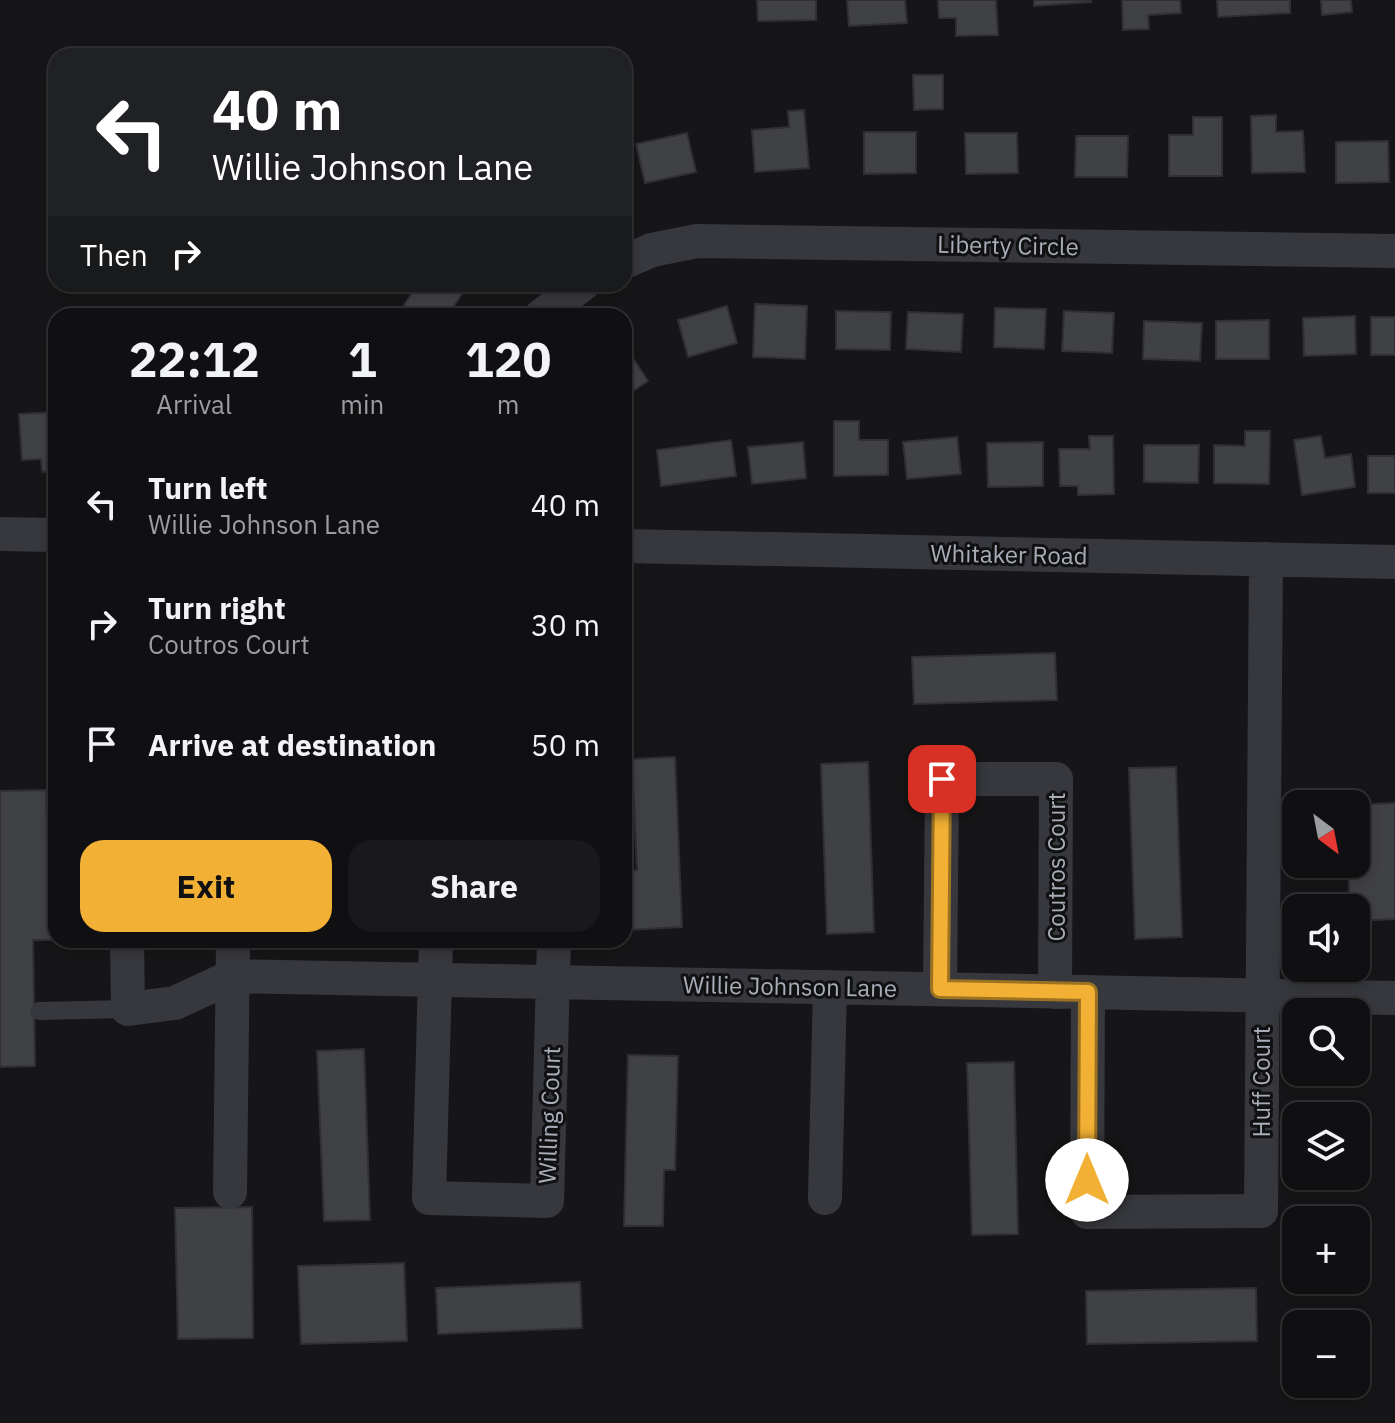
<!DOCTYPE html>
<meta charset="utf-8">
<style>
:root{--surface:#101012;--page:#19191b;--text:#f1f3f6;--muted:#9c9d9f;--line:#303032;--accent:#f2b134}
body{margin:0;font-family:"IBM Plex Sans",sans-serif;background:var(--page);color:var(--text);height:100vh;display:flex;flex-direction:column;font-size:30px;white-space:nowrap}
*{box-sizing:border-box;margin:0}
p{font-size:26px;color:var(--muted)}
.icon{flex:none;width:44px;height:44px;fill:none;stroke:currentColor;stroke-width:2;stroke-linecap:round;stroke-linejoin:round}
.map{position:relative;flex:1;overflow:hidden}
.sheet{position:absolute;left:48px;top:308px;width:584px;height:640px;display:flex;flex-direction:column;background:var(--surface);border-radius:24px;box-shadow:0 4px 12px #0003,0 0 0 2px var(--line)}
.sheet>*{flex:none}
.guide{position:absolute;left:48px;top:48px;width:584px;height:244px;border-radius:24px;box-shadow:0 4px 12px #0003,0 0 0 2px var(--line);background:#202124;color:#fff;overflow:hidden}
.needle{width:52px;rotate:148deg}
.buttons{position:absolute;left:1282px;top:790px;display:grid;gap:16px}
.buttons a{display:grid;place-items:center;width:88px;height:88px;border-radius:16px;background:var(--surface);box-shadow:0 4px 12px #0003,0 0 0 2px var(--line);font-size:40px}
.pin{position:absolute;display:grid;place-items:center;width:68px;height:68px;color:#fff;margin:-34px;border-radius:16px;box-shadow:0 4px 12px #0006}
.me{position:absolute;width:88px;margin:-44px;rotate:0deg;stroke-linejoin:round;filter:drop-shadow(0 0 6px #0008)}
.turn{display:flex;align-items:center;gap:28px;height:168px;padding:0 32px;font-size:36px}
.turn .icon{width:104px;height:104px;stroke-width:2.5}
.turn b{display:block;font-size:56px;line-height:68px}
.then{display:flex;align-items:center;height:76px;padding:0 32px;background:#0003;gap:16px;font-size:30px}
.eta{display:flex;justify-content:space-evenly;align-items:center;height:136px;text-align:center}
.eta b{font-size:48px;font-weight:700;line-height:56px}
.action{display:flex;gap:16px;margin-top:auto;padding:16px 32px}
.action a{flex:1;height:92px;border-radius:24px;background:var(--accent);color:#111;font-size:32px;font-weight:700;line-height:92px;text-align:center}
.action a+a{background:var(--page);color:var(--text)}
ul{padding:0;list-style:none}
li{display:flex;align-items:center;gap:24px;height:120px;padding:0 32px}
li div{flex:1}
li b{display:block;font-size:30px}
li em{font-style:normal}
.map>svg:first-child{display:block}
.building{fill:#404145;stroke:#303034;stroke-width:2}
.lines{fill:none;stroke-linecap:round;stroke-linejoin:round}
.lane{stroke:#37383d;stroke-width:18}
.street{stroke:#37383d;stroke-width:34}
.route-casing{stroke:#9d7322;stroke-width:20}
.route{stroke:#f2b134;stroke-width:14}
.labels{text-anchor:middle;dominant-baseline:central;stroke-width:6;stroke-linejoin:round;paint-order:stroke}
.street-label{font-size:24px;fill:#a8adb8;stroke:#111113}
</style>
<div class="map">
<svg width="1395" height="1423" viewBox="0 0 1395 1423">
<rect width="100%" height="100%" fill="#161618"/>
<path class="building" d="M757,0H816V20L758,21Z
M847,0H905L907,23L849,26Z
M938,0H996L998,35L956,36V18H939Z
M1034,0H1091V2L1034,6Z
M1122,0H1180L1181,13L1148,15L1149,29L1123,30Z
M1217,0H1290V13L1218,17Z
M1321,0H1351L1352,12L1322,15Z
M913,75H943V109L914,110Z
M804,110L809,168L755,172L752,130L789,127L788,111Z
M1276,115V132L1303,131L1305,172L1252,173L1251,116Z
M1193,117H1222V176H1169V135H1193Z
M864,132H916V173L864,174Z
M687,133L696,172L645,183L636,144Z
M965,133H1017L1018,173L966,174Z
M1076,136H1128L1127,177H1075Z
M1388,141L1389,182L1336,183V142Z
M418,284H460L466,288L447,316H421L404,305Z
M755,304L807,306L805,359L753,357Z
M727,306L737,343L688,357L678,320Z
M995,308L1046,309L1044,349L994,347Z
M836,311L891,312L890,350L836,349Z
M1064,311L1114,313L1112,353L1062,351Z
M908,312L963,314L961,352L906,349Z
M1355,316L1356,354L1304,356L1303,318Z
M1371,317H1395V355H1371Z
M1269,320V359H1216V321Z
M1144,321L1202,323L1200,361L1143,359Z
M627,349L648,381L624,397V351Z
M56,412V471L42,472L41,459L22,460L19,414Z
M834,421H859V440H888V475L834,476Z
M1245,431H1270L1269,484L1214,483V445L1245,446Z
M1089,436H1113L1114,494L1078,495V486H1060L1059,449H1090Z
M1321,436L1325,458L1351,454L1355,487L1302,495L1294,440Z
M957,437L961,474L907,479L903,442Z
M731,440L736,476L661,486L657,450Z
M803,442L806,478L752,484L748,447Z
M1043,442V486L988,487L987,443Z
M1144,445H1199L1198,483L1144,482Z
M1368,456H1395V493H1368Z
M1055,653L1057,700L914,704L912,657Z
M675,757L682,927L628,930L625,871L637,870L632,759Z
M868,762L874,932L827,934L821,764Z
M1176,767L1182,937L1135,939L1129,768Z
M46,790L47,835H56V940H33L35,1066L0,1067V791Z
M1395,803V919L1356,921V908H1350L1348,864H1356V805Z
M364,1049L370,1220L324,1221L317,1051Z
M628,1055L678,1056L675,1170H664L663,1226H624Z
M1014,1062L1018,1234L972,1235L967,1063Z
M252,1207L253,1338L178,1339L175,1208Z
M404,1263L407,1341L301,1344L298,1266Z
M580,1282L582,1328L438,1334L436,1288Z
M1256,1288L1257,1341L1087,1344L1086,1291Z"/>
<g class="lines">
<path class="lane" d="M39,1011L128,1009"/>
<path class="street" d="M624,262L652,250L697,241L1395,251
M541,316L583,284
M0,534L56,535
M624,546L1395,562
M127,940L128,1009L175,1003L233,976L1395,998
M436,940L429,1198L547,1201L554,940
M940,989L942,779H1056L1055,992
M1088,992L1087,1212L1261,1211L1266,559
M230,1192L233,940
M825,1198L830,987"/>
</g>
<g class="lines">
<g class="route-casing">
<path id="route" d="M942,779L940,989L1088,992L1087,1180"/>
</g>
<use href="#route" class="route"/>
</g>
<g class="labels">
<g class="street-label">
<text transform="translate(1008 245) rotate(1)">Liberty Circle</text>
<text transform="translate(1009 554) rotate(1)">Whitaker Road</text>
<text transform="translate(1056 867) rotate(-90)">Coutros Court</text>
<text transform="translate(790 986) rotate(1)">Willie Johnson Lane</text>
<text transform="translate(1261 1082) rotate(-90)">Huff Court</text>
<text transform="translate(549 1115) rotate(-88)">Willing Court</text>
</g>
</g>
</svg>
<div class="buttons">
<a><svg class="needle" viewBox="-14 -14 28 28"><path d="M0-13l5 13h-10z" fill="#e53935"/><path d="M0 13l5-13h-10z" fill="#9c9d9f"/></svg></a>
<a><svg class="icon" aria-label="sound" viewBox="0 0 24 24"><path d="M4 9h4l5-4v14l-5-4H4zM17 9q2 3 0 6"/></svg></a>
<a><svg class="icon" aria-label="search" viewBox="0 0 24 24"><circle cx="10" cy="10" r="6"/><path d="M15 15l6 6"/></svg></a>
<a><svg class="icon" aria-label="layers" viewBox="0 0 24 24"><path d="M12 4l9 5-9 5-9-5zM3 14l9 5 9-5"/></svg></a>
<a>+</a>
<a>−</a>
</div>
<div class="pin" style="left:942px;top:779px;background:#d93025"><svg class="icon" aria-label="arrive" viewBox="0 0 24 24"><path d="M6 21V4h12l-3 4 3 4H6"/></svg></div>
<svg class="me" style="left:1087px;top:1180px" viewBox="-20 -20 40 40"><circle r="19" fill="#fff"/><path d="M0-13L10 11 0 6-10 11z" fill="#f2b134"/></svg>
<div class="guide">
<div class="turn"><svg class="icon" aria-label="left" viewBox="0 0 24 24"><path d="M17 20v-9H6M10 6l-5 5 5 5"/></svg><div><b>40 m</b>Willie Johnson Lane</div></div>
<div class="then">Then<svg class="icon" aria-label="right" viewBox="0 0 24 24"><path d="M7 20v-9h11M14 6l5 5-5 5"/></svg></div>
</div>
<section class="sheet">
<div class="eta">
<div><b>22:12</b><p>Arrival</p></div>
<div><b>1</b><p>min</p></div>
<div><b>120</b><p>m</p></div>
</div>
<ul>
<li><svg class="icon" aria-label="left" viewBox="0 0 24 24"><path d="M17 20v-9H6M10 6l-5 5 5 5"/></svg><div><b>Turn left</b><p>Willie Johnson Lane</p></div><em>40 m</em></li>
<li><svg class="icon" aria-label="right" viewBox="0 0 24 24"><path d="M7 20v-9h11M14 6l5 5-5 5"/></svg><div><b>Turn right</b><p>Coutros Court</p></div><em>30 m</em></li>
<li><svg class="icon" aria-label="arrive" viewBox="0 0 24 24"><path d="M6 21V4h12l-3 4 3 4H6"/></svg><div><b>Arrive at destination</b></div><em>50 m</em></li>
</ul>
<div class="action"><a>Exit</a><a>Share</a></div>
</section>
</div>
